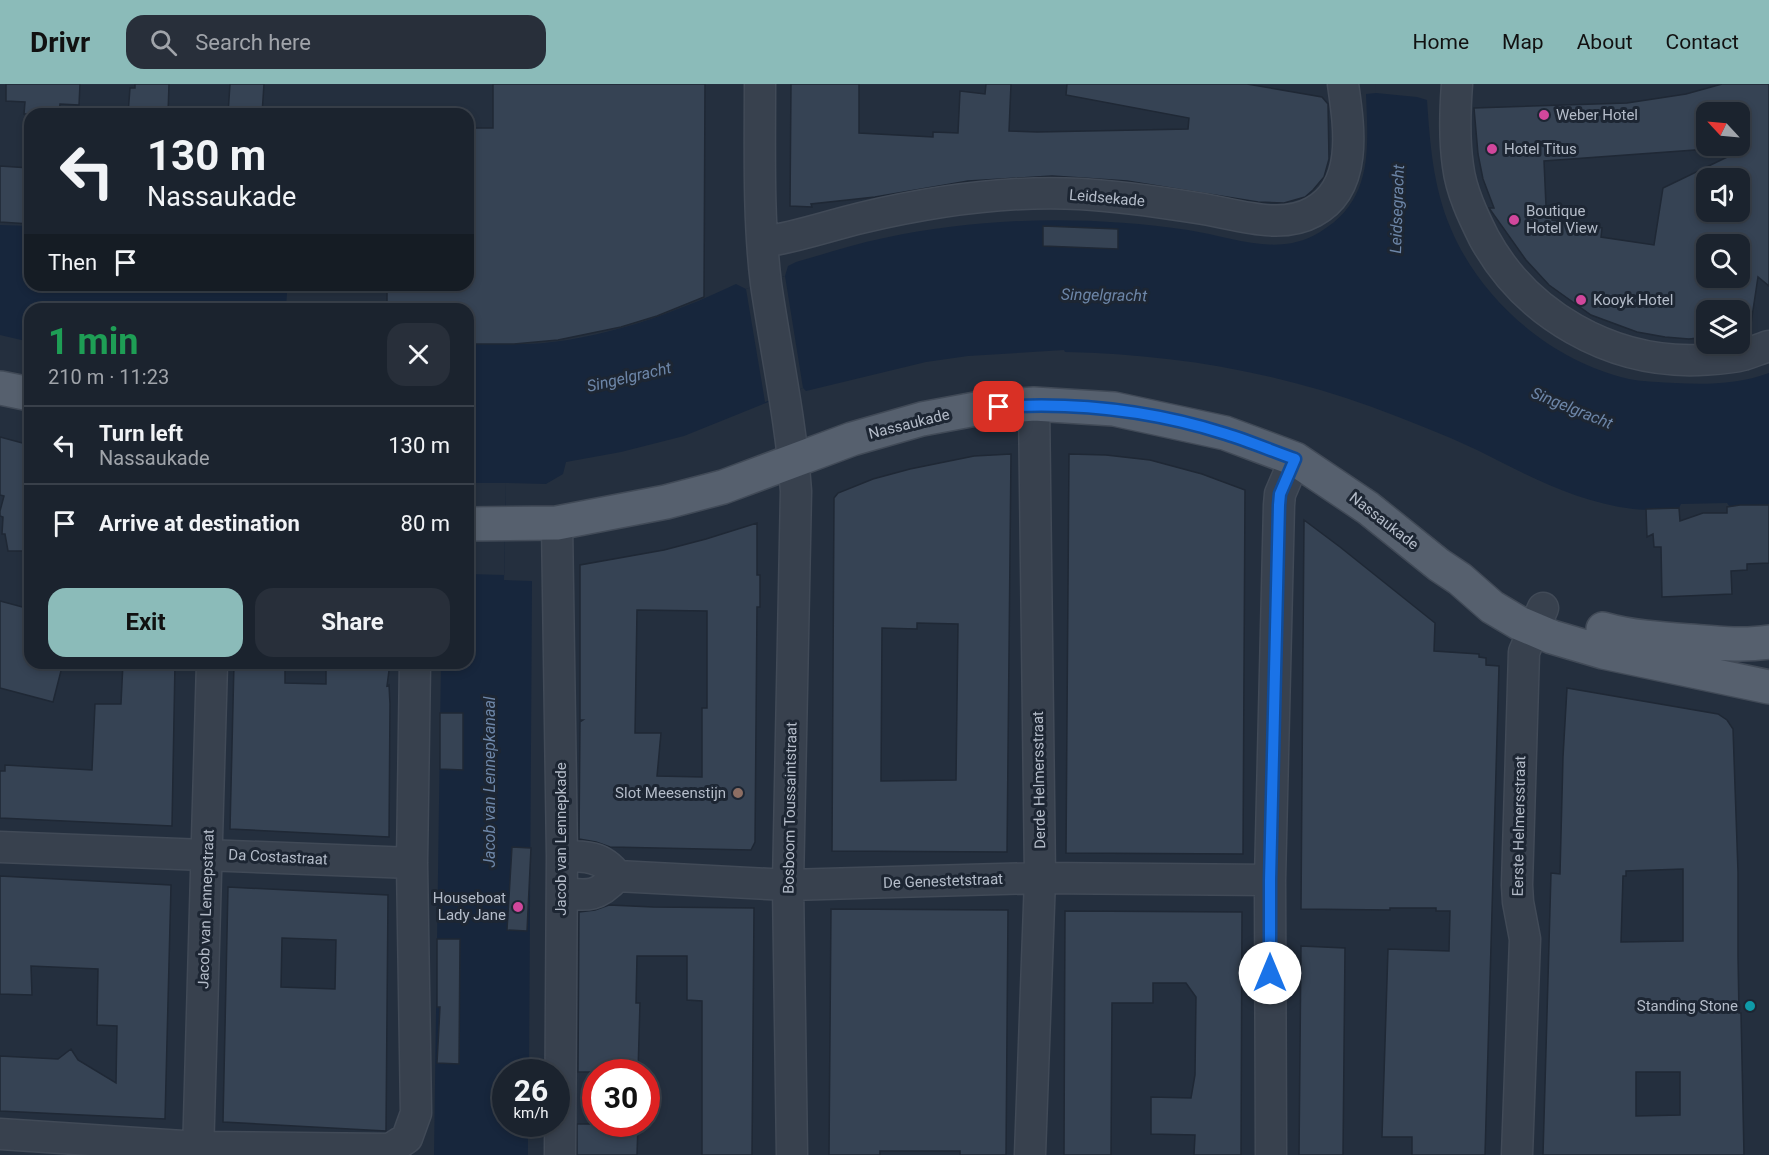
<!DOCTYPE html>
<meta charset="utf-8">
<style>
:root{--surface:#1b232e;--page:#282f3a;--text:#f1f3f6;--muted:#a0a4aa;--line:#39404a;--accent:#8bbbb9}
body{margin:0;font-family:Roboto,sans-serif;background:var(--page);color:var(--text);height:100vh;display:flex;flex-direction:column;font-size:22px;white-space:nowrap}
*{box-sizing:border-box;margin:0}
p{font-size:20px;color:var(--muted)}
.icon{flex:none;width:33px;height:33px;fill:none;stroke:currentColor;stroke-width:2;stroke-linecap:round;stroke-linejoin:round}
.map{position:relative;flex:1;overflow:hidden}
.panel{position:absolute;left:24px;top:219px;width:450px;height:366px;display:flex;flex-direction:column;background:var(--surface);border-radius:18px;box-shadow:0 3px 9px #0003,0 0 0 2px var(--line)}
.panel>*{flex:none}
.guide{position:absolute;left:24px;top:24px;width:450px;height:183px;border-radius:18px;box-shadow:0 3px 9px #0003,0 0 0 2px var(--line);background:#1b232e;color:var(--text);overflow:hidden}
.needle{width:39px;rotate:296deg}
.fabs{position:absolute;left:1696px;top:18px;display:grid;gap:12px}
.fabs a{display:grid;place-items:center;width:54px;height:54px;border-radius:12px;background:var(--surface);box-shadow:0 3px 9px #0003,0 0 0 2px var(--line);font-size:30px}
.speed{position:absolute;left:492px;top:975px;display:flex;gap:12px;font-size:30px;font-weight:700;text-align:center}
.speed>*{display:grid;place-content:center;width:78px;height:78px;border-radius:50%;background:var(--surface);box-shadow:0 3px 9px #0003,0 0 0 2px var(--line);line-height:1}
.speed small{font-size:15px;font-weight:400}
.speed .limit{border:9px solid #d22;background:#fff;color:#111}
.pin{position:absolute;display:grid;place-items:center;width:51px;height:51px;color:#fff;margin:-26px;border-radius:12px;box-shadow:0 3px 9px #0006}
.me{position:absolute;width:66px;margin:-33px;rotate:0deg;stroke-linejoin:round;filter:drop-shadow(0 0 4px #0008)}
.turn{display:flex;align-items:center;gap:21px;height:126px;padding:0 24px;font-size:27px}
.turn .icon{width:78px;height:78px;stroke-width:2.5}
.turn b{display:block;font-size:42px;line-height:51px}
.then{display:flex;align-items:center;height:57px;padding:0 24px;background:#0003;gap:12px;font-size:22px}
.round{display:grid;place-items:center;flex:none;width:63px;height:63px;border-radius:18px;background:var(--page)}
.overview{display:flex;align-items:center;justify-content:space-between;height:102px;padding:0 24px}
h1{font-size:36px;font-weight:700;line-height:45px;color:#1e9e55}
.button{display:flex;gap:12px;margin-top:auto;padding:12px 24px}
.button a{flex:1;height:69px;border-radius:18px;background:var(--accent);color:#111;font-size:24px;font-weight:700;line-height:69px;text-align:center}
.button a+a{background:var(--page);color:var(--text)}
ul{padding:0;list-style:none}
li{display:flex;align-items:center;gap:18px;height:78px;padding:0 24px;border-top:2px solid var(--line)}
li div{flex:1}
li b{display:block;font-size:22px}
li em{font-style:normal}
header{display:flex;align-items:center;gap:36px;box-sizing:border-box;height:84px;padding:0 30px;background:var(--accent);color:#111}
header strong{font-size:28px}
nav{display:flex;gap:33px;margin-inline-start:auto;font-size:21px}
.search{width:420px;height:54px;background:var(--page);display:flex;align-items:center;gap:15px;box-sizing:border-box;padding:0 21px;border-radius:18px;color:var(--muted);font-size:22px}
.map>svg:first-child{display:block}
.water{fill:#17263c}
.pier{fill:#242f3e}
.building{fill:#364354;stroke:#1f2835;stroke-width:1.5;fill-rule:evenodd}
.lines{fill:none;stroke-linecap:round;stroke-linejoin:round}
.street-casing{stroke:#414a57;stroke-width:33}
.primary-casing{stroke:#414a57;stroke-width:36}
.street{stroke:#38414e;stroke-width:30}
.primary{stroke:#56606e;stroke-width:33}
.route-casing{stroke:#114b97;stroke-width:15}
.route{stroke:#1a73e8;stroke-width:10}
.hotel-dot{fill:#d1479c;stroke:#1d2633;stroke-width:2}
.education-dot{fill:#8d6e63;stroke:#1d2633;stroke-width:2}
.culture-dot{fill:#0f9aa8;stroke:#1d2633;stroke-width:2}
.labels{text-anchor:middle;dominant-baseline:central;stroke-width:6;stroke-linejoin:round;paint-order:stroke}
.poi-label{font-size:15px;fill:#b4bcc9;stroke:#1d2633;text-anchor:start}
.street-label{font-size:15px;fill:#b4bcc9;stroke:#1d2633}
.water-label{font-size:16px;font-style:italic;fill:#6d86a8;stroke:#1d2633}
</style>
<header>
<strong>Drivr</strong>
<div class="search"><svg class="icon" aria-label="search" viewBox="0 0 24 24"><circle cx="10" cy="10" r="6"/><path d="M15 15l6 6"/></svg>Search here</div>
<nav><a>Home</a><a>Map</a><a>About</a><a>Contact</a></nav>
</header>
<div class="map">
<svg width="1769" height="1071" viewBox="0 0 1769 1071">
<rect width="100%" height="100%" fill="#242f3e"/>
<path class="water" d="M1376,0H1417V13L1427,16C1430,60 1433,103 1451,145C1482,218 1552,277 1629,295C1644,298 1660,298 1675,299C1706,301 1739,300 1769,289V420L1730,423L1727,419L1681,420L1679,424C1664,424 1648,427 1633,425C1574,417 1529,392 1477,366C1443,350 1407,336 1372,323C1273,287 1170,270 1065,268L1064,266L968,272L926,278L806,307L803,304L684,352L621,368L566,378L563,390L546,400L506,399L504,496L532,497L529,988H506V1040H528V1071H434L441,579H468V259C488,259 508,260 528,260C598,257 673,230 736,200L746,205L785,192L788,182L796,178C825,170 854,160 884,154C984,133 1086,131 1188,146C1233,153 1278,174 1320,148C1374,116 1368,64 1366,10L1376,9Z
M0,141L30,142V201H222L231,204L287,209L286,224L318,225H30V258L0,251Z"/>
<path class="pier" d="M1375,0H1417V13L1376,9Z
M785,192L803,304L765,318L746,205Z
M469,399H506L504,491L468,490Z"/>
<path class="building" d="M6,0H80L79,21L60,20L59,30H24L25,18L6,17Z
M135,0H169L168,30H128L130,4H135Z
M230,0H264L262,30H228Z
M493,0H705L704,213L657,232L621,243L558,256L514,260H468V225H387V201H468V44H493Z
M791,0H859V49L933,53V48L958,49L960,7L985,10L986,0H1011L1009,47L1037,48L1188,45L1189,34L1066,11L1067,0H1247L1322,13L1328,20L1329,75L1324,93L1313,106L1305,113L1284,119L1258,118L1127,97L1052,92L968,97L875,113L811,120L812,123L790,122Z
M1722,0H1769V202L1758,193L1750,246L1740,248V226H1707V253L1689,255L1665,253L1637,248L1591,231L1549,201L1526,176L1489,124H1494L1483,95L1478,70L1474,24L1627,19L1686,10ZM1707,28H1740V62H1707ZM1750,62L1663,104L1654,161L1601,153L1602,144L1552,136V121L1546,122L1544,77ZM1707,94H1740V128H1707ZM1707,160H1740V194H1707Z
M0,82L30,84V140L0,138Z
M1043,142L1118,145V165L1043,162Z
M0,353L30,361V467H8L5,450H2L3,433L0,432V427L4,412L0,411Z
M1011,370L1007,768L832,767L834,414L838,409L873,395L910,385L974,372ZM917,539L958,540L956,696L881,697L882,544L917,545Z
M1069,370L1106,371L1150,376L1202,390L1245,406L1243,770L1066,769Z
M1740,421H1769V479L1747,480V486L1731,487L1732,510L1662,513L1661,463H1654L1653,450L1647,453L1646,425L1679,424L1680,437L1703,429H1727V423Z
M1304,436L1340,463L1435,539L1434,567L1479,570V573L1486,574V581L1499,582L1485,1071H1412V1053H1382L1388,865L1449,867L1450,827H1436V824H1390V826L1301,825Z
M757,439V491H760V523H757L755,758L751,766L610,763L596,758L579,755L580,638L583,636H580V481L664,466L706,455ZM637,526L707,527V624H702V693L657,692L661,649H635Z
M0,517L30,525V579H63L53,618L0,604Z
M123,579H175L172,742L0,734V687H5V681L92,686L95,620H121Z
M234,579H285V599L326,600V579H390L387,602L389,601L390,620L389,753L230,745Z
M1567,604L1718,630L1727,636L1733,645L1738,788V872L1739,929H1741L1744,1071H1543L1551,789L1560,790L1563,673ZM1683,785V857L1621,858L1623,792H1626V787ZM1636,988H1680V1031L1636,1032Z
M440,629H463V686L440,685Z
M512,763L531,764L527,847L507,846Z
M0,792L171,801L165,1035L0,1027V972L58,975L71,965L78,976L116,999L117,942L97,941L98,885L31,882L32,911L0,910Z
M228,803L388,811L386,1047L223,1038ZM282,854L336,856L335,905L281,903Z
M609,821L653,823L754,824L752,1071H702V917L687,916V872H637L636,919H640L638,988H578L579,828L595,826Z
M831,825L1008,826L1006,1071H960V1067H880V1071H829Z
M1065,827L1242,828L1241,1071H1194L1195,1051L1151,1050V1013L1191,1014L1195,991L1196,913L1186,899H1153V919H1112L1111,1071H1064Z
M437,855H460L459,980L437,979L440,923H437Z
M1301,862L1345,864L1343,1071H1299Z
M577,1040H638L637,1071H577Z"/>
<g class="lines">
<g class="street-casing">
<path id="street" d="M760,0C760,66 758,135 766,200C776,269 791,337 796,407L788,801L792,1071
M1457,0C1455,27 1454,55 1458,82C1461,107 1473,132 1484,154C1526,231 1611,279 1698,276C1713,275 1729,275 1743,271C1752,268 1760,265 1769,262
M764,158C797,153 828,142 861,134C933,117 1006,106 1080,110C1120,112 1159,118 1197,124C1233,129 1279,147 1313,128C1359,104 1349,42 1343,0
M557,439L562,772L560,1071
M0,763L412,779
M562,772C585,772 603,772 617,792L788,801L1040,794L1270,796
M562,809C589,812 598,813 617,792
M0,1050L198,1063L390,1065L407,1054L416,1029L412,779L415,579
M198,1071L212,579
M1030,1071L1040,794L1034,320
M1271,1071L1270,796L1279,421L1280,410L1295,375
M1517,1071L1525,855L1518,818L1517,801L1524,568L1543,524"/>
</g>
<g class="primary-casing">
<path id="primary" d="M0,304L30,310
M468,440L557,439L666,418L723,403L852,355L922,335L981,324L1034,320L1114,325L1225,349L1295,375L1368,424L1439,481L1460,495L1492,523L1519,539L1552,553L1603,568L1769,603
M1603,545C1631,553 1661,555 1690,557C1716,559 1743,562 1769,558"/>
</g>
<use href="#street" class="street"/>
<use href="#primary" class="primary"/>
</g>
<g class="lines">
<g class="route-casing">
<path id="route" d="M999,323C1075,318 1153,327 1226,350C1249,357 1272,367 1295,375L1280,410L1279,421L1270,796V889"/>
</g>
<use href="#route" class="route"/>
</g>
<g class="hotel-dot">
<circle cx="1544" cy="31" r="6"/>
<circle cx="1492" cy="65" r="6"/>
<circle cx="1514" cy="136" r="6"/>
<circle cx="1581" cy="216" r="6"/>
<circle cx="518" cy="823" r="6"/>
</g>
<circle class="education-dot" cx="738" cy="709" r="6"/>
<circle class="culture-dot" cx="1750" cy="922" r="6"/>
<g class="labels">
<g class="poi-label">
<text x="1556" y="31">Weber Hotel</text>
<text x="1504" y="65">Hotel Titus</text>
<text x="1526" y="127">Boutique<tspan x="1526" dy="17">Hotel View</tspan></text>
<text x="1593" y="216">Kooyk Hotel</text>
<text x="726" y="709" text-anchor="end">Slot Meesenstijn</text>
<text x="506" y="814" text-anchor="end">Houseboat<tspan x="506" dy="17">Lady Jane</tspan></text>
<text x="1738" y="922" text-anchor="end">Standing Stone</text>
</g>
<g class="street-label">
<text transform="translate(1107 114) rotate(5)">Leidsekade</text>
<text transform="translate(909 340) rotate(-14)">Nassaukade</text>
<text transform="translate(1384 437) rotate(38)">Nassaukade</text>
<text transform="translate(1039 696) rotate(-91)">Derde Helmersstraat</text>
<text transform="translate(790 724) rotate(-89)">Bosboom Toussaintstraat</text>
<text transform="translate(1519 742) rotate(-89)">Eerste Helmersstraat</text>
<text transform="translate(561 755) rotate(-90)">Jacob van Lennepkade</text>
<text transform="translate(278 773) rotate(3)">Da Costastraat</text>
<text transform="translate(943 797) rotate(-2)">De Genestetstraat</text>
<text transform="translate(206 825) rotate(-88)">Jacob van Lennepstraat</text>
</g>
<g class="water-label">
<text transform="translate(1397 125) rotate(-88)">Leidsegracht</text>
<text transform="translate(1104 211) rotate(1)">Singelgracht</text>
<text transform="translate(629 293) rotate(-13)">Singelgracht</text>
<text transform="translate(1572 324) rotate(22)">Singelgracht</text>
<text transform="translate(489 698) rotate(-90)">Jacob van Lennepkanaal</text>
</g>
</g>
</svg>
<div class="fabs">
<a><svg class="needle" viewBox="-14 -14 28 28"><path d="M0-13l5 13h-10z" fill="#e53935"/><path d="M0 13l5-13h-10z" fill="#a0a4aa"/></svg></a>
<a><svg class="icon" aria-label="sound" viewBox="0 0 24 24"><path d="M4 9h4l5-4v14l-5-4H4zM17 9q2 3 0 6"/></svg></a>
<a><svg class="icon" aria-label="search" viewBox="0 0 24 24"><circle cx="10" cy="10" r="6"/><path d="M15 15l6 6"/></svg></a>
<a><svg class="icon" aria-label="layers" viewBox="0 0 24 24"><path d="M12 4l9 5-9 5-9-5zM3 14l9 5 9-5"/></svg></a>
</div>
<div class="speed"><div>26<small>km/h</small></div><div class="limit">30</div></div>
<div class="pin" style="left:999px;top:323px;background:#d93025"><svg class="icon" aria-label="arrive" viewBox="0 0 24 24"><path d="M6 21V4h12l-3 4 3 4H6"/></svg></div>
<svg class="me" style="left:1270px;top:889px" viewBox="-20 -20 40 40"><circle r="19" fill="#fff"/><path d="M0-13L10 11 0 6-10 11z" fill="#1a73e8"/></svg>
<div class="guide">
<div class="turn"><svg class="icon" aria-label="left" viewBox="0 0 24 24"><path d="M17 20v-9H6M10 6l-5 5 5 5"/></svg><div><b>130 m</b>Nassaukade</div></div>
<div class="then">Then<svg class="icon" aria-label="arrive" viewBox="0 0 24 24"><path d="M6 21V4h12l-3 4 3 4H6"/></svg></div>
</div>
<section class="panel">
<div class="overview"><div><h1>1 min</h1><p>210 m · 11:23</p></div><a class="round"><svg class="icon" aria-label="close" viewBox="0 0 24 24"><path d="M6 6l12 12M18 6L6 18"/></svg></a></div>
<ul>
<li><svg class="icon" aria-label="left" viewBox="0 0 24 24"><path d="M17 20v-9H6M10 6l-5 5 5 5"/></svg><div><b>Turn left</b><p>Nassaukade</p></div><em>130 m</em></li>
<li><svg class="icon" aria-label="arrive" viewBox="0 0 24 24"><path d="M6 21V4h12l-3 4 3 4H6"/></svg><div><b>Arrive at destination</b></div><em>80 m</em></li>
</ul>
<div class="button"><a>Exit</a><a>Share</a></div>
</section>
</div>
